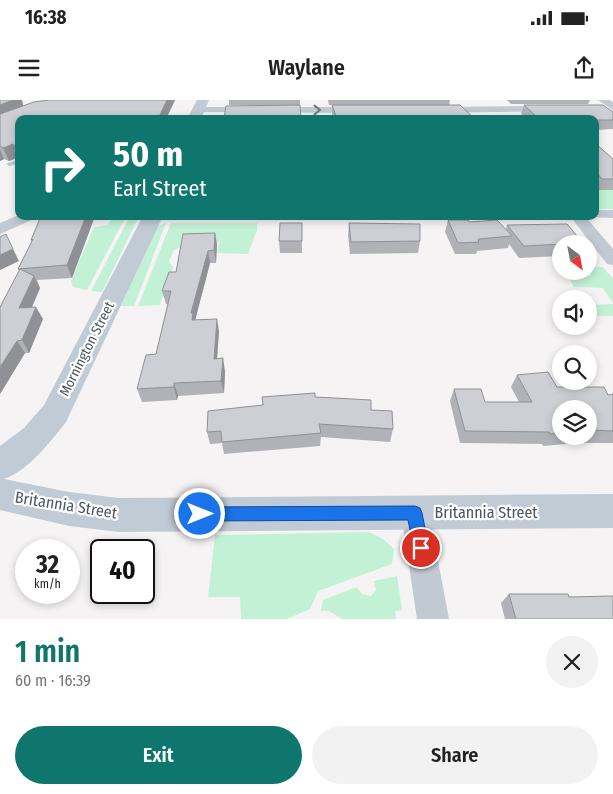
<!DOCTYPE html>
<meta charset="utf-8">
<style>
:root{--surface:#fff;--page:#f2f2f2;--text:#222;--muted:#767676;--accent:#0f766e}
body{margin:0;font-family:"Fira Sans Condensed",sans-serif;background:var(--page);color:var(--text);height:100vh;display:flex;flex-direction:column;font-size:19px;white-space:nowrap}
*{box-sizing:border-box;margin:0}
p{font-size:16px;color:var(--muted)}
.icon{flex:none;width:28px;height:28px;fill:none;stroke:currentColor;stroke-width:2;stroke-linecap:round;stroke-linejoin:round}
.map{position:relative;height:519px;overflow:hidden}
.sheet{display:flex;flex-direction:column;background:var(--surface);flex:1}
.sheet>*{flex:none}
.banner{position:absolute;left:15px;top:15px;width:584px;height:105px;border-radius:10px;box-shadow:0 2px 8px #0003;background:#0f766e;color:#fff;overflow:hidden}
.needle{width:32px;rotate:148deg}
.buttons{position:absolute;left:552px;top:135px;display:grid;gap:10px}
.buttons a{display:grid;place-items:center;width:45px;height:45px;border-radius:50%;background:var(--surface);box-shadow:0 2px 8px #0003;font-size:25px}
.speed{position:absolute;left:15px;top:439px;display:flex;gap:10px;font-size:25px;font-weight:700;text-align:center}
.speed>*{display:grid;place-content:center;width:65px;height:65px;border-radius:50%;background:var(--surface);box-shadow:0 2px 8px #0003;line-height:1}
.speed small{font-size:12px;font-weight:400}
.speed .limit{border:2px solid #111;border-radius:8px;background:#fff;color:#111}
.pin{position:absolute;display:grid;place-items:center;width:42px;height:42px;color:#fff;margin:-21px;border:2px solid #fff;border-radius:50%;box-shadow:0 1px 5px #0007}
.me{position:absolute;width:55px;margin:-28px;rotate:90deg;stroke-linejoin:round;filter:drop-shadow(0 0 4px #0008)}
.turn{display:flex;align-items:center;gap:18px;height:105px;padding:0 15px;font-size:22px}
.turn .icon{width:65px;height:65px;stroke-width:2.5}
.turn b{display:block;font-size:35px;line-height:42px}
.round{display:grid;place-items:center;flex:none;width:52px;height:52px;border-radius:26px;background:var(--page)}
.head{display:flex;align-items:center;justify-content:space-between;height:85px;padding:0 15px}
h1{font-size:30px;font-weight:600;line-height:38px;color:var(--accent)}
.action{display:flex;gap:10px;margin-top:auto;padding:10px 15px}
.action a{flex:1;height:58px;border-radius:30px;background:var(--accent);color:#fff;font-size:20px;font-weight:600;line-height:58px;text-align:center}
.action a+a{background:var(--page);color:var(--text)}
.status{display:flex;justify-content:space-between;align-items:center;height:35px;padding:0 25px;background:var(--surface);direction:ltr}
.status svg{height:14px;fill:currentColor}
header{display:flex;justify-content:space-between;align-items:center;height:65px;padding:0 15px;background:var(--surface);font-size:22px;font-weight:600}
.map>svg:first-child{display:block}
.green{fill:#c3f1d5}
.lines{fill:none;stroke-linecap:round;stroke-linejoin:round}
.lane{fill:#c1cad2;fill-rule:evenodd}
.street{fill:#c1cad2;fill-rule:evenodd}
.secondary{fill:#c1cbd6;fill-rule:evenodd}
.wall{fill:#b0b2b7;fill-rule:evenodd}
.shaded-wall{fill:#909195}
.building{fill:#cdcfd5;stroke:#909195}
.oneway{stroke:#6e7983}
.route{fill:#1a73e8;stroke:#114b97}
.labels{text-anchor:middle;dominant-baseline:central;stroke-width:4.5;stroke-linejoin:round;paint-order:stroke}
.street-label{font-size:14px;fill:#4a5661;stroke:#fff}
.near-street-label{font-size:16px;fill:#4a5661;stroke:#fff}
</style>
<div class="status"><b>16:38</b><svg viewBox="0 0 49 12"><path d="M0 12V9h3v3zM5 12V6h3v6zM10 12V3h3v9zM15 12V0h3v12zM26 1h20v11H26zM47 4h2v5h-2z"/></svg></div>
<header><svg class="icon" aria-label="menu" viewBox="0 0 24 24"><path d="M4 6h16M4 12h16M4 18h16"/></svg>Waylane<svg class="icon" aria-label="share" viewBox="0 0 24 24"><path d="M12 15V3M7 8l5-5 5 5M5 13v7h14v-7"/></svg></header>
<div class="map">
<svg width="613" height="519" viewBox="0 0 613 519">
<rect width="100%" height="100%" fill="#f5f3f3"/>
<path class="green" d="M595,90H613V109H595Z
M113,116H126L87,190L73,187L71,181L94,127L108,125Z
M130,116H139L102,192L91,191Z
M166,123L134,206H121L154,132L158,126Z
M171,123H257V130L248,154L217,153L219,142L190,143L174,150L169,161L173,167L160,205L138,206Z
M589,167H603L613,179V203L603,188L574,187L568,176H591L588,171Z
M613,204V216H594L589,205Z
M369,432L383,439L394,449L392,464L318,491L310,509L287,519H241L240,497H208L215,435Z
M397,476L402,510L395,511L396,519H342L329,511H321L323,500L357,487L362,494L371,496L376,490L374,481Z"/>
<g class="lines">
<path class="lane" d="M19,59V63L9,66L6,64Z"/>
<path class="street" d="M598,0H609L613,2V10Z
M550,6L554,7V11L436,13L431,10L436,7Z
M198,7H360L365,10L360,13L194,12L193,10Z
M595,110H613V118L590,117L595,116Z
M19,115L36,116L34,119L0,134V123Z
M570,116H585L613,149V165L607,164Z
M415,400L425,404L429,413L449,519H417L401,413L405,404Z"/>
<path class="secondary" d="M197,0H209L201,19H187Z
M143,116H163L66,322C51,341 28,371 4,379L69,392L119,398L613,394V428L119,432L69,426L0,410V346L24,328L44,305Z"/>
</g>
<path class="wall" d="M0,0H22L23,6L49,0H175L166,19H19V62L17,58L9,61L4,59L0,61Z
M229,0H300V5H229Z
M328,0H450L449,5H329Z
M507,0H590L588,4H511Z
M332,5L475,19H333L332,15Z
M524,5L613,12V29L595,30V19H526L521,14Z
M595,43L613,59V90H597L595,87Z
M41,116H95L72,178L37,180L40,188L32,207L43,219L29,253H25L0,294L19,171L18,169L32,142L31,140Z
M448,120L469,122L506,130L507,125L561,144V156L519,158L509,144L508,148L477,151L476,154H455L445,132Z
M302,123V153H280L279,141Z
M349,123L420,141L418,153L350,154L348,135Z
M217,144L216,163H210L195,220L219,231L217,259L225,271L224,293L178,296L177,300L142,302L137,289L156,254L168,204H166L162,191L176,172Z
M517,275L557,287L608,295L613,294V343H577L543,346L542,344L460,343L450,301L454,289L485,302H519L511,287ZM561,309H589V336H561Z
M315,297L371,310L393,329L390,342L321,337L320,346L224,354L222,343L210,344L207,332L263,305Z
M509,494L569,497L613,519H505L501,503Z"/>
<path class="shaded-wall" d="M13,0H22L24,9L0,19V5Z
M167,0H175L166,19H158Z
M13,44L16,52L14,51L17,58L9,61L3,48Z
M0,50L4,59L0,61Z
M86,116H95L72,178L67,165Z
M215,133L217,144L216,163L214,150Z
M13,149L19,161L0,170V155Z
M208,151L210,163L195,221V233L191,213Z
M34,176L40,188L26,221L19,208Z
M36,207L43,219L29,253L22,240Z
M217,219L219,231L216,272L214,259Z
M17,241L25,253L0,294V267Z
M223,258L225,271L224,293L221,281Z
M174,283L178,296L177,300L174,287Z"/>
<path class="building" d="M0,0H13L0,5Z
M49,0H167L158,19H19V53L14,51L15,46L13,44L3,48L0,46V14L34,2Z
M300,5L301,19H224L226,6Z
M332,5H460L475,19H337Z
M524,5H603L613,12V20H595V19H539Z
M595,43L613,59V79H602L595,71Z
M41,116H86L67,165L18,169L33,139L31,140Z
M448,120H468L469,122L497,120L512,136L478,139L479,142L458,143Z
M280,123H302V141H279Z
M349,123L420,124V141L351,142Z
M567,124L583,143L524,146L507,125Z
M215,133L214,150L208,151L191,213H193L192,220L217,219L214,259L223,258L221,281L174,283V287L137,289L146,255L156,254L171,191H162L169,172H176L183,134Z
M6,134L13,149L0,155V137Z
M20,169L34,176L19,208L36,207L22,240L17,241L0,267V207Z
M548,272L557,287H604L608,295L613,294V331L589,330V309H561V333L550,334L549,332L465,331L454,289H481L485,302H532L517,275Z
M315,293V297L371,300V310L392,311L393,329L319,324L321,333L222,342L221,331L207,332L208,311L263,305L262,297Z
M509,494H568L569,497L613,496V519H516Z"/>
<defs><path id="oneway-chevron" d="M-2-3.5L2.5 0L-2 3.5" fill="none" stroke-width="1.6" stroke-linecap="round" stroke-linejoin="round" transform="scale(1.25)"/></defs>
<use class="oneway" href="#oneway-chevron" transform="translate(317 10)"/>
<path class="route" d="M415,406L420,408L422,413L429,448L426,454L421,456L415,454L408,420L200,421L195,419L192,414L195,409L200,407Z"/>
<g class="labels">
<g class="street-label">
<text transform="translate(87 249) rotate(-63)">Mornington Street</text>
</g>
<g class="near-street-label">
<text transform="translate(66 405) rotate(9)">Britannia Street</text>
<text x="486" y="412">Britannia Street</text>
</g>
</g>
</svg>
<div class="buttons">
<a><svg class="needle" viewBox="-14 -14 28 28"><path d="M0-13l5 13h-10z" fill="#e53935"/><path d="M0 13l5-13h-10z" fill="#767676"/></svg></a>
<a><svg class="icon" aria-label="sound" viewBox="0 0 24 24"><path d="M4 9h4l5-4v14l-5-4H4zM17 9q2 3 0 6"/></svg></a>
<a><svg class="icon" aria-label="search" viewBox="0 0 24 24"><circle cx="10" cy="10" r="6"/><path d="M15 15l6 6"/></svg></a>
<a><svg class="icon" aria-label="layers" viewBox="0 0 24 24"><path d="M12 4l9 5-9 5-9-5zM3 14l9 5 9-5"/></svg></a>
</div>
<div class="speed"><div>32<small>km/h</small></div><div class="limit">40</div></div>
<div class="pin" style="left:421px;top:448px;background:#d93025"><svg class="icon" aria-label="arrive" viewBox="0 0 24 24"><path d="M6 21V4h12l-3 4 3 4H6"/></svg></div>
<svg class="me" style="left:200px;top:414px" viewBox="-20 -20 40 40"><circle r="17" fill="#1a73e8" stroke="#fff" stroke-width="3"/><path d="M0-11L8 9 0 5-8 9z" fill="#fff"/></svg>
<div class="banner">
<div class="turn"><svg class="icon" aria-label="right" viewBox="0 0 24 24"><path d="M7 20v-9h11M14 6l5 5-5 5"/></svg><div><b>50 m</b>Earl Street</div></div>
</div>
</div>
<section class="sheet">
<div class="head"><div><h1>1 min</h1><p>60 m · 16:39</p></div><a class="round"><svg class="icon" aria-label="close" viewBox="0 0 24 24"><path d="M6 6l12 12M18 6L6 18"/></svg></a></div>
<div class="action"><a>Exit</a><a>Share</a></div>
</section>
